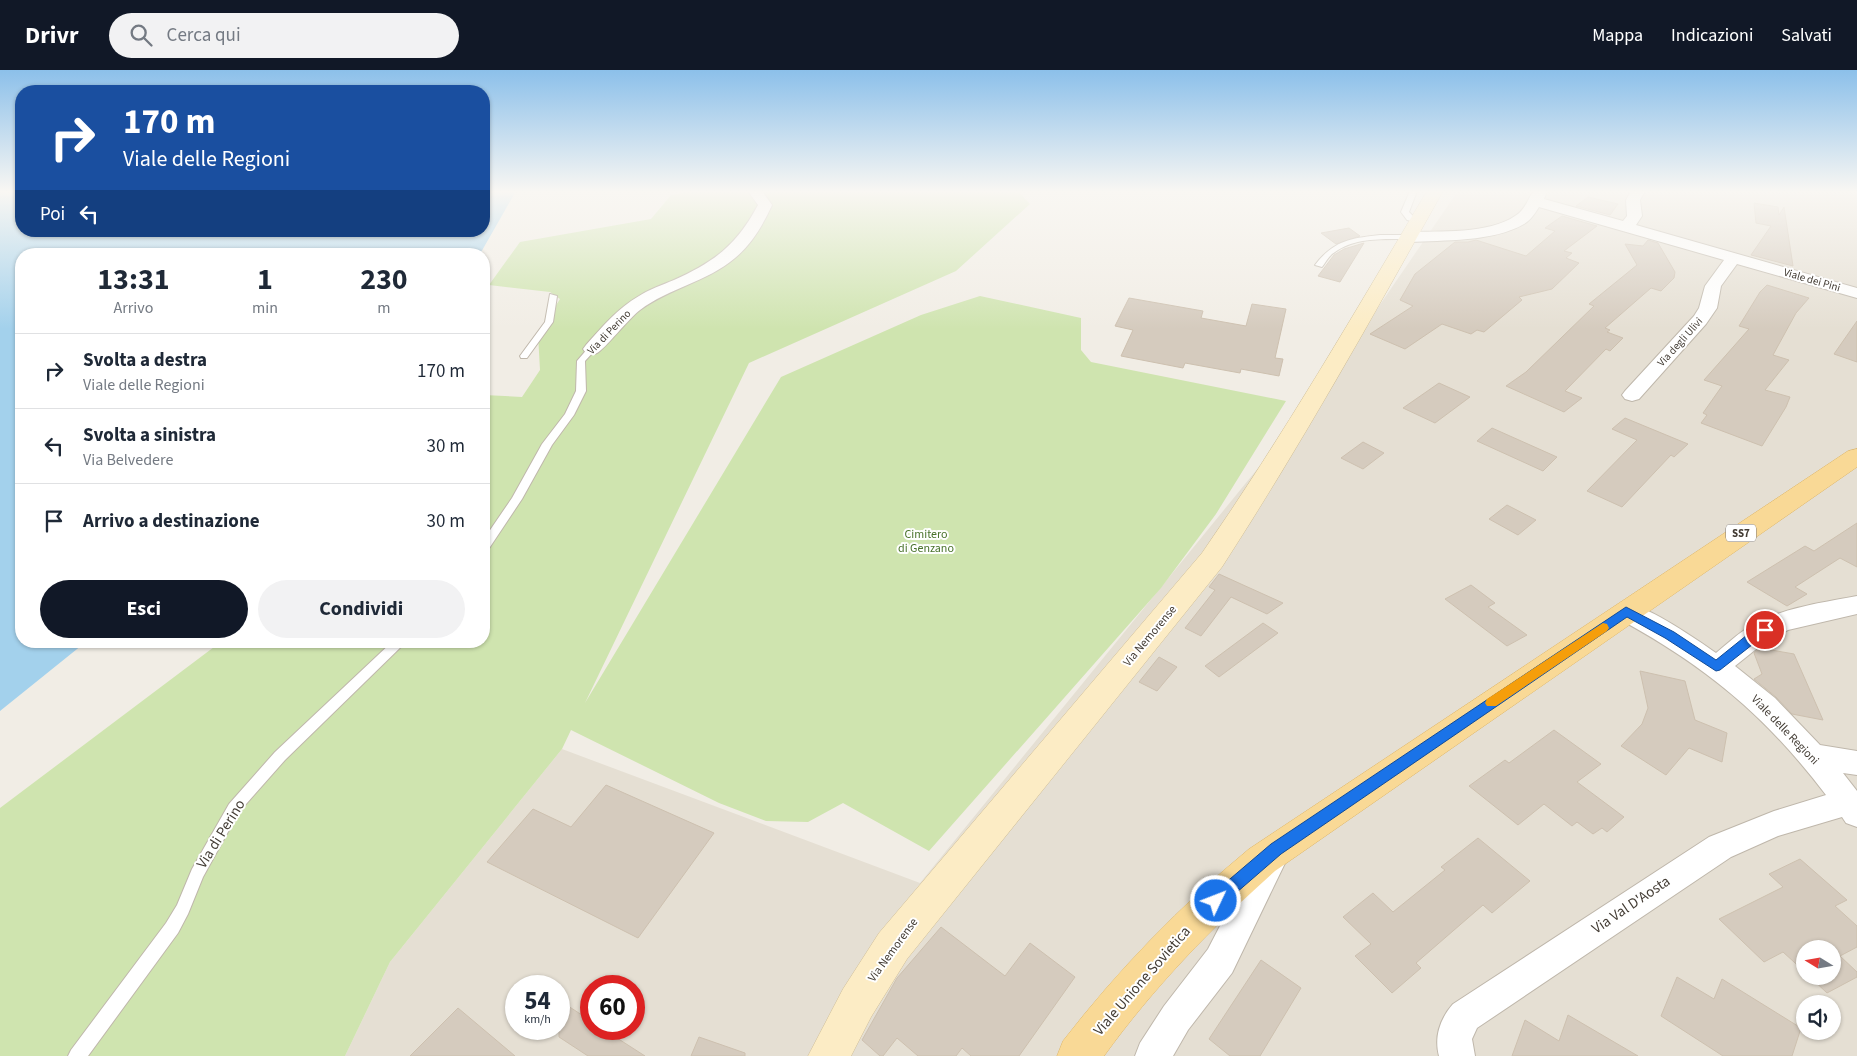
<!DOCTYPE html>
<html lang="it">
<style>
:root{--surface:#fff;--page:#f2f2f3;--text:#1f2937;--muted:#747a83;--line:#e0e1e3;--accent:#111827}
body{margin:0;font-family:"Source Sans 3",sans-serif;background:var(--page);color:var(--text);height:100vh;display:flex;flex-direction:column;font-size:19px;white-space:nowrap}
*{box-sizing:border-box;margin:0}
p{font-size:16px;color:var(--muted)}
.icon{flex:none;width:28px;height:28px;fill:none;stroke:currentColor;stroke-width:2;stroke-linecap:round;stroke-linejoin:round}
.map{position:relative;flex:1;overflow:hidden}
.details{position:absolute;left:15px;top:178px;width:475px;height:400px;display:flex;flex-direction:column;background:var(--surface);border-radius:20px;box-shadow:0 1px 4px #0004}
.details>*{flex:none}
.banner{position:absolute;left:15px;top:15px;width:475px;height:152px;border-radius:20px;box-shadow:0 1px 4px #0004;background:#1a4fa0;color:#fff;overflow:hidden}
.needle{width:32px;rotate:281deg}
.tools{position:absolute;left:1796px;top:870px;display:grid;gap:10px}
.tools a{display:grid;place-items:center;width:45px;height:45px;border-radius:50%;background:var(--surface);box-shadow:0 1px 4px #0004;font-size:25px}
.speed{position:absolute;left:505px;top:905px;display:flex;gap:10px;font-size:25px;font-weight:700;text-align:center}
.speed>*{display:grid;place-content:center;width:65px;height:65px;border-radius:50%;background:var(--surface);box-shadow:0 1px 4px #0004;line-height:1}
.speed small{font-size:12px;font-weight:400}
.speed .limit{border:8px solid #d22;background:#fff;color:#111}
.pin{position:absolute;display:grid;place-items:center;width:42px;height:42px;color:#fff;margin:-21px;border:2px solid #fff;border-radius:50%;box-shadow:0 1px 5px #0007}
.me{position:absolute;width:55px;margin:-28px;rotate:47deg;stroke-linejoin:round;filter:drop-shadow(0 0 4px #0008)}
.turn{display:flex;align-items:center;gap:18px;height:105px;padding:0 25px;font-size:22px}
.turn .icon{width:65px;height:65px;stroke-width:2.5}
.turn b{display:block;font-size:35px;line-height:42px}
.then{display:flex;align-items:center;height:48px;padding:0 25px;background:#0003;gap:10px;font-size:19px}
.eta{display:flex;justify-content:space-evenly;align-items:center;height:85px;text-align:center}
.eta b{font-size:30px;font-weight:700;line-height:35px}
.button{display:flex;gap:10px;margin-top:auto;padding:10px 25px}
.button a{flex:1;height:58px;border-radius:30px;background:var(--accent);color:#fff;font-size:20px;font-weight:700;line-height:58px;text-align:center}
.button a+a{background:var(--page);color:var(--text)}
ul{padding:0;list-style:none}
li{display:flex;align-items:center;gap:15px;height:75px;padding:0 25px;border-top:1px solid var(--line)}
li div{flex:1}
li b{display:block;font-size:19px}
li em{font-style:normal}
header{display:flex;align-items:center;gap:30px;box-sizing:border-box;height:70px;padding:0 25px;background:var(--accent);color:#fff}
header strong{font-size:24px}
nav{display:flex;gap:28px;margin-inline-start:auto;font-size:18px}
.search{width:350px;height:45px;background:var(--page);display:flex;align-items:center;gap:12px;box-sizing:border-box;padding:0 18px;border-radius:28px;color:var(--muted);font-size:19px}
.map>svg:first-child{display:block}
.residential{fill:#e5dfd3;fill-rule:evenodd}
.green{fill:#cfe4af}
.water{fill:#a3d1ec}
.building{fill:#d5cbbe;stroke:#cdc0af}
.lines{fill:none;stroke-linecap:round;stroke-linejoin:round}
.service-casing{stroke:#bfb7ab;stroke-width:2}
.minor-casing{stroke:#bfb7ab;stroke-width:2}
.secondary-casing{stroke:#cfbe97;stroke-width:1}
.primary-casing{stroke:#ddb567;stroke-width:1}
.service{fill:#fff;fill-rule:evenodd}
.minor{fill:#fff;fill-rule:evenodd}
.secondary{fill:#fcecc5;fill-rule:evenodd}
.primary{fill:#f9d996;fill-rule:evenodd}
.route{fill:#1a73e8;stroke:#114b97}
.slow{fill:#f59e0b}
.labels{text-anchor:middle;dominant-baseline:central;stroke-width:4;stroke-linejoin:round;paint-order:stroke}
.far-street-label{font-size:11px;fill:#443d35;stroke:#fff}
.shield{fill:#fff;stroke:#7c7772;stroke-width:1}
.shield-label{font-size:11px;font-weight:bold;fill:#443d35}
.park-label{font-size:12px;fill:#49722b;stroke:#fff}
.street-label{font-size:12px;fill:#443d35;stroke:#fff}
.near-street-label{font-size:15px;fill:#443d35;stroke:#fff}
</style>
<header>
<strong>Drivr</strong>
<div class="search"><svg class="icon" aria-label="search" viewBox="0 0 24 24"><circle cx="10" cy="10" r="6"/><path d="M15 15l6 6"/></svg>Cerca qui</div>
<nav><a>Mappa</a><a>Indicazioni</a><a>Salvati</a></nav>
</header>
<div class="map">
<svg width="1857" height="986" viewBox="0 0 1857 986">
<rect width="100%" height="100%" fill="#f1ede5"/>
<path class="residential" d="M1458,121H1857V986H345L390,892L562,679L920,813L1320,322ZM1805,879H1832V906H1805ZM516,916H559V959H516ZM591,916H634V959H591ZM1805,934H1832V961H1805Z"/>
<path class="green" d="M695,121H1018L1030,134L956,201L749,293L585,633L781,307L921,245L980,226L1081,248V280L1091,292L1286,331L1216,444L1161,518L929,781L843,733L808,752L766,751L719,733L571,660L562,679L390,892L345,986H0V738L222,571H484V325L522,327L540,300L538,264L560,229L550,222L489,215L520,172L651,149L671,125Z"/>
<path class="water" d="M0,121H21V161H484V121H516L480,184H21V571H87L0,641Z"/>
<path class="building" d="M1588,127L1618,134L1610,145L1576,136Z
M1754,133L1778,137L1779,145L1784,137L1793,196L1751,185L1771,156L1756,153Z
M1562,146L1597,156L1564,181L1572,183L1566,188L1579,193L1552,219L1519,227L1522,230L1484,262L1477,260L1471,264L1442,254L1405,279L1370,264L1413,236L1400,230L1415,204L1455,172H1468L1476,170L1526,186L1555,161L1545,158Z
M1349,158L1360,166L1336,174L1321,163Z
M1648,170L1658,173L1675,202L1674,208L1661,221L1651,218L1605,258L1610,260L1607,262L1623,268L1610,281L1606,279L1565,321L1582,328L1564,342L1506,316L1526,302L1594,236L1589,234L1637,195L1625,174L1643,176Z
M1364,173L1340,212L1318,206L1334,185L1344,179Z
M1767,215L1809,228L1796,243L1773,285L1789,290L1765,320L1790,327L1786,337L1762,376L1701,353L1707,345L1703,343L1722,316L1704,310L1749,259L1739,256L1760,222Z
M1129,228L1203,241L1201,248L1246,256L1252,234L1286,239L1275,288L1283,289L1279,306L1241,299L1240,303L1185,293L1183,298L1121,286L1133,260L1115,256Z
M1857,251V292L1834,284Z
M1439,313L1470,327L1435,353L1403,338Z
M1625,348L1688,374L1674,387L1671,385L1622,437L1587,421L1637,370L1612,359Z
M1492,358L1557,387L1543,401L1477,371Z
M1363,372L1384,383L1363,399L1341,388Z
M1507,435L1536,450L1518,465L1489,449Z
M1857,453V497L1840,488L1795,517L1807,524L1787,536L1747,512L1805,476L1814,481Z
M1219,504L1241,514L1283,533L1267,544L1231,527L1201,566L1185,558L1215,520L1209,517Z
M1471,515L1495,533L1488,537L1527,565L1507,576L1445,529Z
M1263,553L1278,563L1219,607L1205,596Z
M1760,578L1794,584L1823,650L1792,644L1776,627L1754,609L1762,604L1754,583Z
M1159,587L1177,597L1157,621L1139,612Z
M1640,601L1685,611L1695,650L1727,663L1722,692L1689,678L1666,705L1621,676L1642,654L1648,638Z
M1554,660L1601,694L1577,712L1624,747L1607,762L1602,758L1593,764L1577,752L1572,756L1544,734L1518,755L1469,716L1505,690L1509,693Z
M606,715L714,763L638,868L487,792L533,739L571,757Z
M1478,768L1530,811L1492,843L1483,835L1416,893L1421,898L1392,923L1355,886L1371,874L1343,847L1373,823L1393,842L1445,800L1441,797Z
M1800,789L1847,830L1835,836L1857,856V877L1840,886L1857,902V907L1827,923L1809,906H1832V879H1805V902L1783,882L1764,892L1719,849L1783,817L1769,804Z
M941,857L1005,906L1030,873L1075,907L1019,986H971L962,978L956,986H918L897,968L883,986H880L862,970L897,908Z
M1261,890L1301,918L1260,986H1230L1209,969Z
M1677,907L1714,929L1722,909L1801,958L1792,986H1723L1661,946Z
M559,930L591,951V959H603L645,986H588L559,967Z
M458,938L515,986H410Z
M1568,945L1638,986H1512L1525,950L1559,971Z
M699,967L745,983V986H691Z"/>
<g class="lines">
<g class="service-casing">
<path id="service" d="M1410,121H1417L1409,142L1413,146L1421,149V153L1407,150L1401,142Z
M1380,165H1409L1413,167L1409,169C1386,169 1355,167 1335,182C1329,185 1326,192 1322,197L1315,195C1333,171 1351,168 1380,165Z
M550,224L557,226L553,252L527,288H521L520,286L545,252Z
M592,276L596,279L585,291L586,321L574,345L552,375L522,429L488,480L484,481V469L512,428L542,374L565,344L576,321L577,291L589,277Z
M393,571H407L285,690L239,742L203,807L188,844L178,863L88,986H68L71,980L166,853L177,835L192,799L229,734L275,682Z"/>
</g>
<g class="minor-casing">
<path id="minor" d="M748,121H762L772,135C763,155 752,174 735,188C707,212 669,218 640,240C629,248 604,280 597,283C593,285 589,284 586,283L583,279L586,275C602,257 618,238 639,226C650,219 662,215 674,210C714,192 737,175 758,135Z
M1533,121H1547L1544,129L1623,151L1627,146L1626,130L1631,121H1645L1640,130L1642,146L1636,155L1857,218V228L1737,194L1721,216L1717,238L1706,254L1639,329L1632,331L1625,329L1622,325L1625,321L1694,246L1699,238L1705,216L1724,190L1539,137C1535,143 1531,150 1524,154C1494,172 1443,170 1409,172L1404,170L1401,167L1404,164L1409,162C1439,161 1489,164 1515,146C1524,141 1528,130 1533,121Z
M1857,526V544L1788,560L1765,572L1735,596L1775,628L1820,675L1857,681V705L1843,703L1857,721V757L1846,753L1842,747L1778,766L1731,787L1477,958L1472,969L1475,986H1439C1434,967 1440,949 1453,934L1709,767L1774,741L1826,725C1766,646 1705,595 1617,548L1614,542L1617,536C1621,534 1625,533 1629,534C1651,538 1696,569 1716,583C1726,575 1735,566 1746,559C1779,538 1820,533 1857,526Z
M1271,775L1282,779L1287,789L1232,903L1188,960L1173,986H1135L1140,973L1164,936L1208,879L1260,779Z"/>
</g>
<g class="secondary-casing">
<path id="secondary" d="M1427,121H1443C1372,248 1301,375 1222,497L907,889L871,947L851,986H808L843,919L879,863L1202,483C1283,366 1354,244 1427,121Z"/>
</g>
<g class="primary-casing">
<path id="primary" d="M1857,379V397L1275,801C1212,857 1153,918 1104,986H1057L1063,971C1118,900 1180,836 1249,779L1848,381Z"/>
</g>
<use href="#service" class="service"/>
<use href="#minor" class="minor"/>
<use href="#secondary" class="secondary"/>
<use href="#primary" class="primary"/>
</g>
<linearGradient id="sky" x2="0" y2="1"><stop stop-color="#8cc0ea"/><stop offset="0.47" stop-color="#f9f7f3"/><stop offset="1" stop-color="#f9f7f3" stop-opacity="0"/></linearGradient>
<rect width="1857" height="259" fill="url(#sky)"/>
<path class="route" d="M1626,537L1674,562L1716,590L1752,561L1765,555L1771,560L1720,600L1716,601L1665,568L1627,547L1281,784L1221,836L1216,838L1210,836L1208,831L1210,826L1271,774Z"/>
<path class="slow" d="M1603,553L1607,554L1609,558L1607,561L1496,636H1487L1485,633L1487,629Z"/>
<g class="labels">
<g class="far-street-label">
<text transform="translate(1812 210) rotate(16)">Viale dei Pini</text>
<text transform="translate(609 262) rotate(-46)">Via di Perino</text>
<text transform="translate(1680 272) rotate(-48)">Via degli Ulivi</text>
</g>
<rect class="shield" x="1726" y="454.5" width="30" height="17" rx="4"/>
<g class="shield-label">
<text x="1741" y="463">SS7</text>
</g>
<g class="park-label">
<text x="926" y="464">Cimitero<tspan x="926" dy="14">di Genzano</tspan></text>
</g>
<g class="street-label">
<text transform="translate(1150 566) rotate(-50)">Via Nemorense</text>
<text transform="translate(1785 660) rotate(46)">Viale delle Regioni</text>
<text transform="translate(893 880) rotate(-54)">Via Nemorense</text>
</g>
<g class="near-street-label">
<text transform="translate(221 764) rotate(-58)">Via di Perino</text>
<text transform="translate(1631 835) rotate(-34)">Via Val D'Aosta</text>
<text transform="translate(1142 911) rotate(-49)">Viale Unione Sovietica</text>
</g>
</g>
</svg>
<div class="tools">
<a><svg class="needle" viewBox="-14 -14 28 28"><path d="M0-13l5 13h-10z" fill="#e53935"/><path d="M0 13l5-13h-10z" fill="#747a83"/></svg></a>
<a><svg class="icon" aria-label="sound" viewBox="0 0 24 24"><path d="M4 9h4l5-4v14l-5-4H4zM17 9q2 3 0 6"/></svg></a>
</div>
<div class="speed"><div>54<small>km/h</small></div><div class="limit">60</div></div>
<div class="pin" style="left:1765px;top:560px;background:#d93025"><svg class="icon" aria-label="arrive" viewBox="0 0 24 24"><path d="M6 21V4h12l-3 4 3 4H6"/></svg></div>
<svg class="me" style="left:1216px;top:831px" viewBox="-20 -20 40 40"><circle r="17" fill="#1a73e8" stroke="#fff" stroke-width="3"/><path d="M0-11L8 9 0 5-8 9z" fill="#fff"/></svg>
<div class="banner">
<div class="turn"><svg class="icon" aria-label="right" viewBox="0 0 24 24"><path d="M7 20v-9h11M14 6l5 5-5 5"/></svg><div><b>170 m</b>Viale delle Regioni</div></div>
<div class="then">Poi<svg class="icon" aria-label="left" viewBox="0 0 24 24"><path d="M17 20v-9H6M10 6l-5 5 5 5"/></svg></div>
</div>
<section class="details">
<div class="eta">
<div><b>13:31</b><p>Arrivo</p></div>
<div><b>1</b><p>min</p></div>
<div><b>230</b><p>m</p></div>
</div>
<ul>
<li><svg class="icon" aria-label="right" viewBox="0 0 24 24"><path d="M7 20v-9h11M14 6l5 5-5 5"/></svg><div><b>Svolta a destra</b><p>Viale delle Regioni</p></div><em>170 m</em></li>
<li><svg class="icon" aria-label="left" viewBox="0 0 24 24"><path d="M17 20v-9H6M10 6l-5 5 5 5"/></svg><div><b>Svolta a sinistra</b><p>Via Belvedere</p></div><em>30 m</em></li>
<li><svg class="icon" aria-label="arrive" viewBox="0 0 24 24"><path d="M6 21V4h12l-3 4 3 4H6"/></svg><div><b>Arrivo a destinazione</b></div><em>30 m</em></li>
</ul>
<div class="button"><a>Esci</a><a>Condividi</a></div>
</section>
</div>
